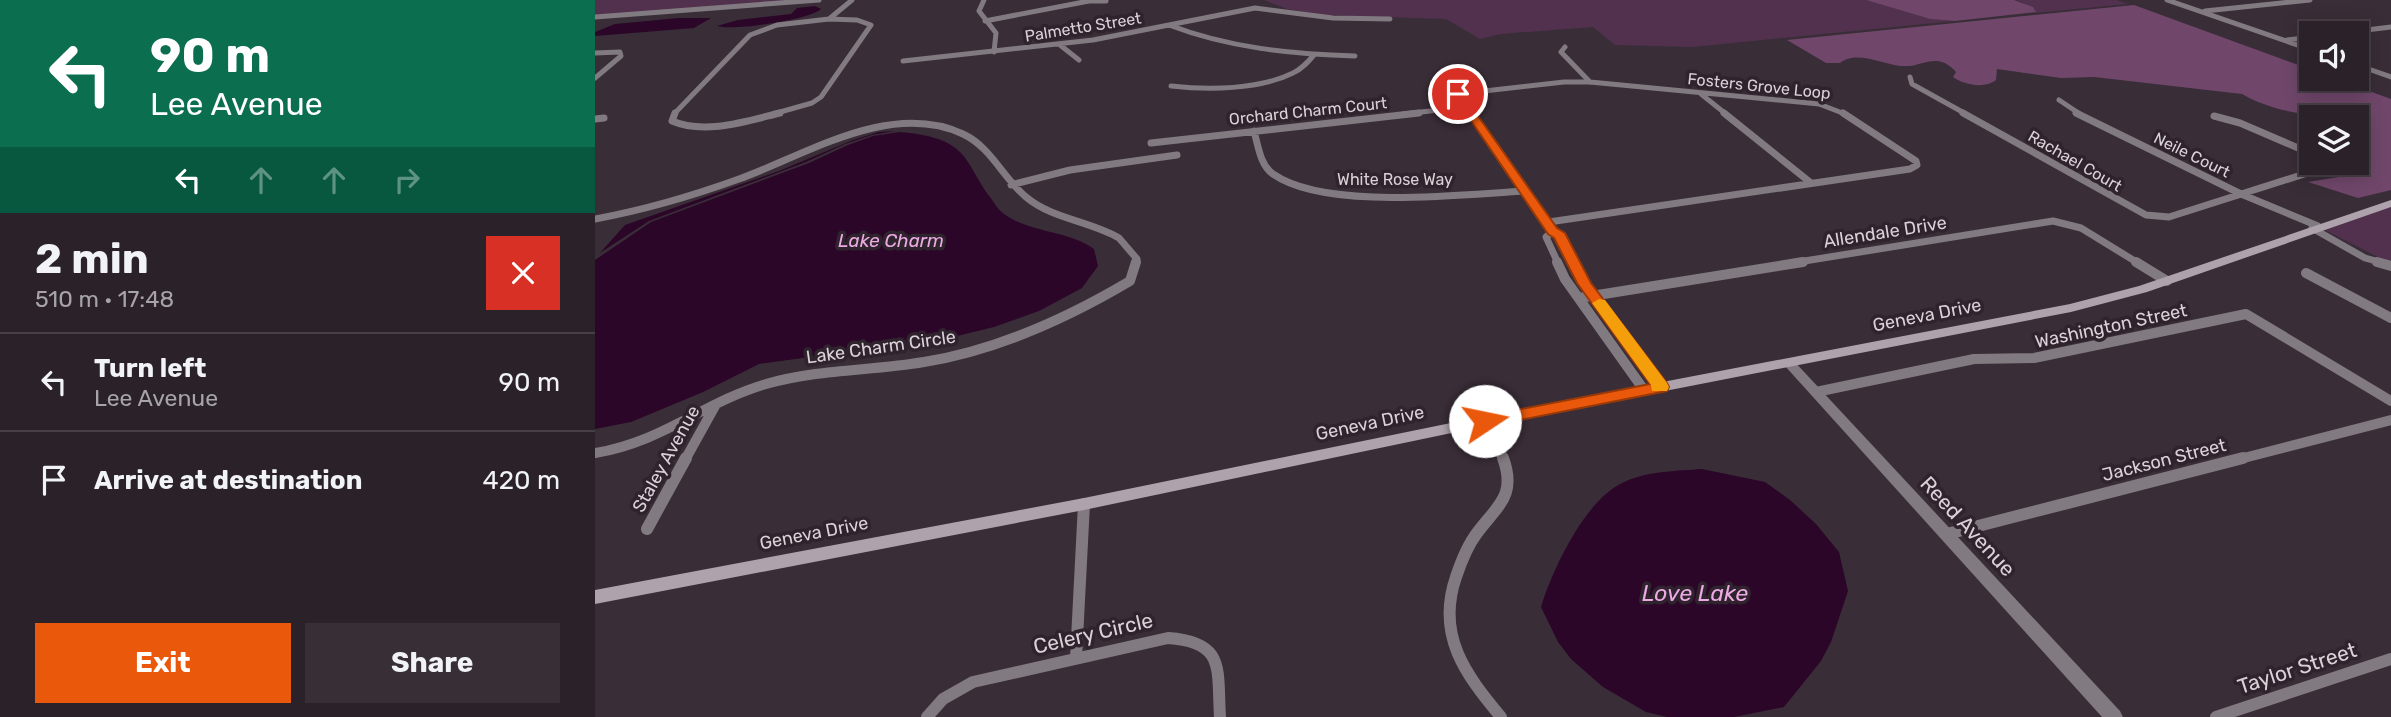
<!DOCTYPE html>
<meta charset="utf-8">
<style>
:root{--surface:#2b2229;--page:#372f35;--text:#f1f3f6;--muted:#a6a4a8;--line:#473f46;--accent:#ea580c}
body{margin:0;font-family:Rubik,sans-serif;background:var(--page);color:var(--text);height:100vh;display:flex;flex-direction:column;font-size:26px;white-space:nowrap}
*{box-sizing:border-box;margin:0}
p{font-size:23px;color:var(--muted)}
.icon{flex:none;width:38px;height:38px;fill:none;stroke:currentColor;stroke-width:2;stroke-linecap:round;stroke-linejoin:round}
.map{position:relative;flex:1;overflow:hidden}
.details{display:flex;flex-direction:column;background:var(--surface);width:595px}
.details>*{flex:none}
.guide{background:#0b6e4f;color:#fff;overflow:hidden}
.buttons{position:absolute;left:1704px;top:21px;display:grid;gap:14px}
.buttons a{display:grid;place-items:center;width:70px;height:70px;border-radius:0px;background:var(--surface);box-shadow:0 4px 18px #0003,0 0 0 2px var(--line);font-size:35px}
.pin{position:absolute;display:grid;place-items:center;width:60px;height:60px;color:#fff;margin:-30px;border:4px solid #fff;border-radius:50%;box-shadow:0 2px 7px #0007}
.me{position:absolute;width:77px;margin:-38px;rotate:79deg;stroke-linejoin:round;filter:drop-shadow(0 0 5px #0008)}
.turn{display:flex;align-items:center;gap:24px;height:147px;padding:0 35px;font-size:32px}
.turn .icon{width:91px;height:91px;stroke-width:2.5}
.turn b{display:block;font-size:49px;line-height:60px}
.lanes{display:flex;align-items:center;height:66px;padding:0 35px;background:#0003;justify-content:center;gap:35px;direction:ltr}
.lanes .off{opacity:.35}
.round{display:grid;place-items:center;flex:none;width:74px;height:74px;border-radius:0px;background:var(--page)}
.headline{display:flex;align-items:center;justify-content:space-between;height:119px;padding:0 35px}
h1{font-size:42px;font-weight:700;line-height:52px}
.button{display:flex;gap:14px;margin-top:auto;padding:14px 35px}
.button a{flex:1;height:80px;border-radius:0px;background:var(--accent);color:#fff;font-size:28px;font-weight:700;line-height:80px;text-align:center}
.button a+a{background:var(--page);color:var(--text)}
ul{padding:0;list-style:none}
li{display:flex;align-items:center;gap:21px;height:98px;padding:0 35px;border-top:2px solid var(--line)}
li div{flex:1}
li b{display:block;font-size:26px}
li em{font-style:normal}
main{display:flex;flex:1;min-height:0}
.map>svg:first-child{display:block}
.green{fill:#51314d}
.forest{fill:#70476b}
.water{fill:#2b0628}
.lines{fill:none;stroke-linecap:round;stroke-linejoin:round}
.minor-far3{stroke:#817a80;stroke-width:5}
.minor-far2{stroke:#817a80;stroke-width:7}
.minor-far1{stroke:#817a80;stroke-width:10}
.minor{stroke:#817a80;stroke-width:12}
.tertiary{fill:#817a80;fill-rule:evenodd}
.secondary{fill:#aea3ac;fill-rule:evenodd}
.route{fill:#ea580c;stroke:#983908;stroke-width:2}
.slow{fill:#f59e0b}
.labels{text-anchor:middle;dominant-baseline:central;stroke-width:7;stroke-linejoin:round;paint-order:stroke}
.far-street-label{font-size:16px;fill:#dad2d9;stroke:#2f232d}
.street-label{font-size:18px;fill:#dad2d9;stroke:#2f232d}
.water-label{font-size:19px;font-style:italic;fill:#ecaae4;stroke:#2f232d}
.near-street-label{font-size:21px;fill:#dad2d9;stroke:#2f232d}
.near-water-label{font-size:23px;font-style:italic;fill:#ecaae4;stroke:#2f232d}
</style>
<main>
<section class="details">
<div class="guide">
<div class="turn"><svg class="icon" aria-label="left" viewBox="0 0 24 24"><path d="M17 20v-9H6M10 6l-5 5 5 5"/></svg><div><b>90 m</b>Lee Avenue</div></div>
<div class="lanes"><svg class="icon" aria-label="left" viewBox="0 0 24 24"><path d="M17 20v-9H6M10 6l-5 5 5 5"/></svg><svg class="icon off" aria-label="ahead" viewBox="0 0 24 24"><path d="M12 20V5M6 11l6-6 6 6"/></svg><svg class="icon off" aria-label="ahead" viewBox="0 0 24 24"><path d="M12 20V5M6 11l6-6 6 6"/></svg><svg class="icon off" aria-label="right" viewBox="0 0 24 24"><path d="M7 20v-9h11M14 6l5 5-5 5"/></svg></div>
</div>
<div class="headline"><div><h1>2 min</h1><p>510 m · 17:48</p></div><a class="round" style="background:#d93025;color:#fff"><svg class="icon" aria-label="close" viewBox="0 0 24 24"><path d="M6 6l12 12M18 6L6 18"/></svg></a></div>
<ul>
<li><svg class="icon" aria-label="left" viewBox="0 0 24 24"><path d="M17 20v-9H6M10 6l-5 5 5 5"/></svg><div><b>Turn left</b><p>Lee Avenue</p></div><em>90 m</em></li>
<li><svg class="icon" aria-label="arrive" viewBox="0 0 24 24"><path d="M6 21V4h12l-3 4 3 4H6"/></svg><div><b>Arrive at destination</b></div><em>420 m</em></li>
</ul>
<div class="button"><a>Exit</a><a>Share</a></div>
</section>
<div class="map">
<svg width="1796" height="717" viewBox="0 0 1796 717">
<rect width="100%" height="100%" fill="#392d37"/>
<path class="green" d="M0,0H211L0,16Z
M669,0H1271L1335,19L1360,21L1097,47L1020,45L998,27L906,34L885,39L851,19L727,15L692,9Z
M1419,0H1522L1533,4L1440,13L1427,2Z
M1796,207V261L1787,259L1728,229Z"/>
<path class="forest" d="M1271,0H1419L1438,7L1441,12L1360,21L1335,19Z
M1539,5L1717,70V79H1741L1796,99V190L1763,198L1713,182L1744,177L1753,169L1751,163H1762V141L1769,136L1762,133V117C1723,117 1682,114 1647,94L1499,77L1466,78L1402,69L1401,80C1390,89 1369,85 1358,77L1361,72C1356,66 1350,62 1342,61C1331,60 1320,67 1309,66C1290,66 1262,49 1245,63H1231L1192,40Z"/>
<path class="water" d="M220,6L226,9C214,20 138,31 122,26L143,20L196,14L202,8Z
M84,18H116L99,28L0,36V32L20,24Z
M300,131L277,135L250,144L211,162L54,221L5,253L30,225L184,171L258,140L284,132Z
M305,132C325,134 350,137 365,152C374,160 385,185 395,197C399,202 403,210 409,214C435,233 472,230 499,249L503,266L487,288L444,311L399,327L350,339L164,364L108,392L36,422L0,429V260L56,222L214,163L253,145L278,136Z
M1107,469L1170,482L1195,500L1221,524L1244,552L1253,591L1236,642L1226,661L1189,707L1139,717H1072L1051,712L1008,687L976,659L963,642L946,607C958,568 990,501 1027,483C1051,471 1081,471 1107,469Z"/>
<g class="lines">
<path class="minor-far3" d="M389,0L384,11L401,33L399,52
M1572,0L1717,50
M1610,11L1715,0
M0,17L224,0
M234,19L257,0
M390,21L494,1H511
M574,25C634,48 696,54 760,56
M1747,33L1796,27
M1692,40L1717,37
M465,45L484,60
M970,47L966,52L995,82
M0,53L25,52L26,56L0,78
M308,61L498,40L660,8L738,18L795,19
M1762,65L1796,77
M1315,77L1317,84L1371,114
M576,86C613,90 664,90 698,73C707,69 713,62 719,55
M863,94L969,82H995L1224,104L1250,114
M863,94L877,114
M1106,94L1131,114
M1464,100L1485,114
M79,114L155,35L182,25L234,19
M178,114L217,103L226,97L276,25L262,20L234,19
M808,114L872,107"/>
<path class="minor-far2" d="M80,113L77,121C110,135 152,121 185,113
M876,113L958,231L965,235L979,263
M1129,113L1216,183
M1368,113L1551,215L1574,217L1725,169L1728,163
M1481,113L1646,194L1723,226
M1619,116L1645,123L1717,154
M0,119L9,118
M659,131C663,145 665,165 678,174C731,211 868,194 932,191
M556,143L824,113
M416,185L475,170L582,155
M0,219C49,210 97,196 144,179C211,155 295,100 368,134C396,147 408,178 431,197C457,219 495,221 524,238L542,259L541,263
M954,222L1315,169L1322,165L1321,161L1248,113
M1717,228L1770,258L1788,263
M958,231L951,237L963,263
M1197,263L1458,221L1486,228L1543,263"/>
<path class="minor-far1" d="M962,262L970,279L1049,390
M978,262L989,283L1066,387
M1541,262L1572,281
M1782,262L1796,266
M1711,273L1796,318
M984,298L1208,262
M1221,392L1379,359L1439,358L1651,314L1796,401
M890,421L909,460
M0,453C68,442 109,402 171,384C223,369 276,371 329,362C403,350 471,319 535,281L541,262
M90,460L120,406
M1641,460L1796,420"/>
<path class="minor" d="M52,529L91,458
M1352,534L1648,458
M481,658L489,504
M332,717L348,699L378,682L573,638C631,642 622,669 625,717
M906,717C870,674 841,635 861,577C866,562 872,546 882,533C902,506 922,496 908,458
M1621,717L1796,659"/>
<path class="tertiary" d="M1194,359L1198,360L1525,711L1528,717H1507L1190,366L1188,363Z"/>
<path class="secondary" d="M1796,200V207L1552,292L1476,312L890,426L489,510L0,604V590L489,498L890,416L1475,304L1544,286Z"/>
</g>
<path class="route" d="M863,91L866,92L962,228L970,233L996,283L1072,383L1074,387L1072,391L890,427L884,425L881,421L884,417L890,416L1055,384L982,283L959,238L953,234L858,94Z"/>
<path class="slow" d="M1004,299L1010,300L1072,383L1074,387L1072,391H1057L1056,385L997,303Z"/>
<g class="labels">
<g class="far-street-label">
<text transform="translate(488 27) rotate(-9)">Palmetto Street</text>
<text transform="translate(1164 86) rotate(6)">Fosters Grove Loop</text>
<text transform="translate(713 111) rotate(-6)">Orchard Charm Court</text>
<text transform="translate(1597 155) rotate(26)">Neile Court</text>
<text transform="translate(1480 161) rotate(30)">Rachael Court</text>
<text x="800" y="179">White Rose Way</text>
</g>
<g class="street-label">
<text transform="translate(1290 232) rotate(-9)">Allendale Drive</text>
<text transform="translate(1332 315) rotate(-11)">Geneva Drive</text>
<text transform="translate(1516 326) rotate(-12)">Washington Street</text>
<text transform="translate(286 347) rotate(-8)">Lake Charm Circle</text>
<text transform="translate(775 423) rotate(-12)">Geneva Drive</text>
<text transform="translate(71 459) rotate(-61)">Staley Avenue</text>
<text transform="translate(1569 460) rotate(-14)">Jackson Street</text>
<text transform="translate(219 533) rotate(-11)">Geneva Drive</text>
</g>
<g class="water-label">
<text x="296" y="240">Lake Charm</text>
</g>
<g class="near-street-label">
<text transform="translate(1373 526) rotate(47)">Reed Avenue</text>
<text transform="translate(498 633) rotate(-13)">Celery Circle</text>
<text transform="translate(1702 668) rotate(-18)">Taylor Street</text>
</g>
<g class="near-water-label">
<text x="1100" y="593">Love Lake</text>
</g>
</g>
</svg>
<div class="buttons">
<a><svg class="icon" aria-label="sound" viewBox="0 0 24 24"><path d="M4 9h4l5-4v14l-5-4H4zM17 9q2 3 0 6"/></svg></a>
<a><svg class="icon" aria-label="layers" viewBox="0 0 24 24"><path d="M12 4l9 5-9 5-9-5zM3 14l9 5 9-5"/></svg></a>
</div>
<div class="pin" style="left:863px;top:94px;background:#d93025"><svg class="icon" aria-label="arrive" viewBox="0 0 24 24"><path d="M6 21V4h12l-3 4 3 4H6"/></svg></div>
<svg class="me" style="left:890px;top:421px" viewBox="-20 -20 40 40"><circle r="19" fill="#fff"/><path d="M0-13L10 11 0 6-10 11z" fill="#ea580c"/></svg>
</div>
</main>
